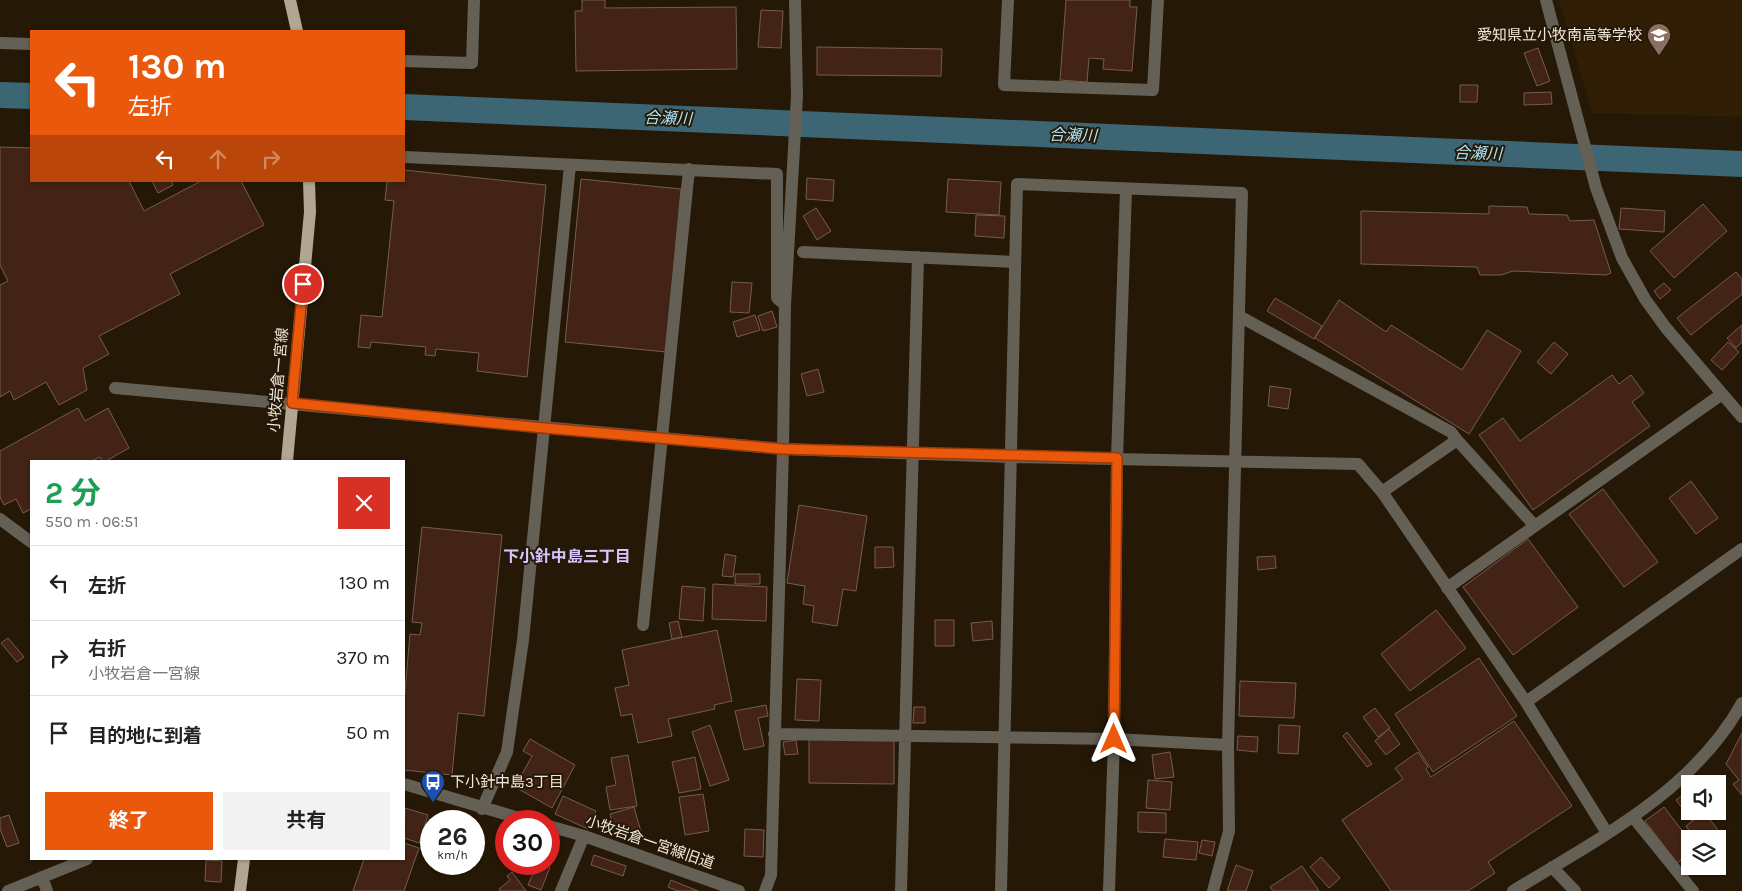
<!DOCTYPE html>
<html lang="ja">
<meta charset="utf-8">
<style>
:root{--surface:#fff;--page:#f2f2f2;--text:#222;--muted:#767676;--line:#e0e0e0;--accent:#ea580c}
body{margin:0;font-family:Karla,"Noto Sans JP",sans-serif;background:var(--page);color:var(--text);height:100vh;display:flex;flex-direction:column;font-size:19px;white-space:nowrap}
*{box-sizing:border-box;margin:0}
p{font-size:16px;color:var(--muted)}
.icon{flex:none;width:28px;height:28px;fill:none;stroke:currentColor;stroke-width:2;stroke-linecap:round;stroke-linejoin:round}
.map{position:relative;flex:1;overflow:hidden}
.details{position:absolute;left:30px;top:460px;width:375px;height:400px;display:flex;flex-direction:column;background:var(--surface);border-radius:0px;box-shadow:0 1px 4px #0004}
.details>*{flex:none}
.top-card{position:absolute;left:30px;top:30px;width:375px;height:152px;border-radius:0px;box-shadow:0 1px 4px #0004;background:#ea580c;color:#fff;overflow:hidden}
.controls{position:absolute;left:1681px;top:775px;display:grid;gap:10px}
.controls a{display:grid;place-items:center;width:45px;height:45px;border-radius:0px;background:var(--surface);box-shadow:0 1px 4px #0004;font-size:25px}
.speed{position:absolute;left:420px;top:810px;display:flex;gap:10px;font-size:25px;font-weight:700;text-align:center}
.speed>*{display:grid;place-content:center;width:65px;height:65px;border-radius:50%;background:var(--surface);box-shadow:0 1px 4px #0004;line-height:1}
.speed small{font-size:12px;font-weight:400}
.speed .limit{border:8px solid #d22;background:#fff;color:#111}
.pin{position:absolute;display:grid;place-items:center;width:42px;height:42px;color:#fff;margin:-21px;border:2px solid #fff;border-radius:50%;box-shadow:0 1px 5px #0007}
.me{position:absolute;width:55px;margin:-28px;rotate:0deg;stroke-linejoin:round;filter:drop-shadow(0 0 4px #0008)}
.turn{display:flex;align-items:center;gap:18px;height:105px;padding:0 15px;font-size:22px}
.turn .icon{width:65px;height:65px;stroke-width:2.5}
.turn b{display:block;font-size:35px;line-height:42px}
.lanes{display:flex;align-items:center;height:48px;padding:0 15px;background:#0003;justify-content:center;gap:25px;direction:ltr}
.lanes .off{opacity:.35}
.round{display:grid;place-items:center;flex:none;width:52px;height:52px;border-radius:0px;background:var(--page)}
.head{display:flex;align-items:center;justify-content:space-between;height:85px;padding:0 15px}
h1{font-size:30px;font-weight:700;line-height:38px;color:#1e9e55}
.button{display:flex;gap:10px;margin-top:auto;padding:10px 15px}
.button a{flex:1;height:58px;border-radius:0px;background:var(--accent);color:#fff;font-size:20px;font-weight:700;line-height:58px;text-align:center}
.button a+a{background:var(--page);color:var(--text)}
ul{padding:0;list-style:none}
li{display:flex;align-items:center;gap:15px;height:75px;padding:0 15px;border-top:1px solid var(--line)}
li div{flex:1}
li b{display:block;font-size:19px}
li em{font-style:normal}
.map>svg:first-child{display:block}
.built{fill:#301e05}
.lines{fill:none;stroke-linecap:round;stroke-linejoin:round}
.river{stroke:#3c6674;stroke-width:26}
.building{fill:#422316;stroke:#755c51}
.minor{stroke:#646056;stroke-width:12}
.major{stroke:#b0a691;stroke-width:12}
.route-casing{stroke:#983908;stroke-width:12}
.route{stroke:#ea580c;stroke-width:9}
.labels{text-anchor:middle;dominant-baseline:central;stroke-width:4;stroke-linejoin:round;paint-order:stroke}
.poi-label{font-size:15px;fill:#f1e7dc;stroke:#251806;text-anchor:end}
.street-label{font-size:15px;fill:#f1e7dc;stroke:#251806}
.water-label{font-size:16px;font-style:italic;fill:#aae6fa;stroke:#251806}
.neighbourhood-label{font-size:16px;font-weight:bold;fill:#d7c5fe;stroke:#251806}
</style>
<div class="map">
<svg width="1742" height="891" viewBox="0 0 1742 891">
<rect width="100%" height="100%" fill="#251806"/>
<path class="built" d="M1559,0H1742V117L1592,113Z"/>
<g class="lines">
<path class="river" d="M0,95L31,96
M404,107L1742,164"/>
</g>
<path class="building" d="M582,0H605V8L736,7L737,69L576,71L575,11H582Z
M1066,0H1130V7H1137L1132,71L1103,69L1104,59L1089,58L1087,82L1060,80Z
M761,10L783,11L781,48L758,47Z
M817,47L942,49L941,76L817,75Z
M1538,48L1550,81L1537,86L1524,53Z
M1460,85H1478L1477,102H1460Z
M1551,92L1552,104L1524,105V93Z
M0,147L31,148V181H129L144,211L201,181H241L264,225L170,274L180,294L99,336L109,354L83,368L87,390L59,405L46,382L14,400L10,391L0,397V285L8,281L0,265Z
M404,170L546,185L527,377L477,371L479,353L436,349L435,356L425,355L426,347L371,342L370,348L358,347L361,315L382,317L394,201L385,200L387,182L404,181Z
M807,178L834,180L833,201L806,199Z
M581,179L681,189L666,352L565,342Z
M948,179L1001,182L999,215L946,212Z
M152,181H171L173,185L158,193Z
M1703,204L1727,231L1674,278L1650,251Z
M1489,206L1527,207L1529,214L1567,215L1570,221L1594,220L1611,273L1606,275L1513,271L1501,275H1480L1477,267L1361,264V211L1489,214Z
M816,208L831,231L817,240L803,216Z
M1621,208L1665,211L1664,232L1619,229Z
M976,215L1005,216L1004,238L975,236Z
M1736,272L1742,279V294L1691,335L1677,318Z
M732,282L752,283L749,313L730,312Z
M1664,283L1671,290L1660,299L1654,291Z
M1275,298L1322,326L1314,339L1267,311Z
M1339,300L1386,332L1391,325L1462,370L1487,330L1521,351L1469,434L1315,338Z
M772,311L777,327L763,331L758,316Z
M755,315L760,330L737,337L733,322Z
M1742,325V342L1736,348L1727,338Z
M1554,342L1568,354L1551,374L1537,362Z
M1728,342L1739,352L1722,370L1711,360Z
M818,369L824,392L807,396L801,374Z
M1612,375L1619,384L1631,375L1644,393L1632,402L1650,426L1533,510L1479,435L1503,418L1520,441Z
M1270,386L1291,389L1288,409L1268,406Z
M78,408L85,421L108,408L129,448L106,461H102L100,457L92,461H31V509L23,513L16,499L4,505L0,497V451Z
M1691,481L1718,518L1696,534L1669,498Z
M1603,489L1658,562L1624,587L1569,514Z
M799,505L867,516L856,591L843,589L837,626L812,622L814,606L803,604L805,586L787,583Z
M422,527L502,535L484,716L458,713L452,775L404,770V702L410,634L420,635L422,623L412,622Z
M1528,539L1578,607L1513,655L1463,587Z
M875,547H893L894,567L875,568Z
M725,554L736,556L733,577L722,576Z
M1275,556L1276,568L1258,570L1257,557Z
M735,574H760V584H735Z
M713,584L767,587L766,621L712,619Z
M682,586L705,588L703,621L679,619Z
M1436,610L1466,648L1410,691L1381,654Z
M935,620H954V646H935Z
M678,621L682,637L672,639L669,623Z
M992,621L993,639L973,641L971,623Z
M717,630L732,701L714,705L715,709L668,719L672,736L638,743L632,714L621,716L615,688L629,685L622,650Z
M8,638L24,657L17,662L1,643Z
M1479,658L1517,716L1433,772L1395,714Z
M797,679L821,680L819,721L795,720Z
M1240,681L1296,683L1294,718L1239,716Z
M766,705L768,716L758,718L764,746L744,750L735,711Z
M914,707H925V723H913Z
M1375,708L1390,728L1378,737L1363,717Z
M1514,721L1572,806L1488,862L1495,873L1468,891H1391L1342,820L1403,779L1395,768L1418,752L1428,767L1426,769L1431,777Z
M710,725L729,780L710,786L692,732Z
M1279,725L1300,726L1298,754L1278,753Z
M1389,729L1400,744L1386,755L1375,741Z
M1347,732L1372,764L1367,767L1343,736Z
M1742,733V795L1733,784L1739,780L1726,764Z
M1238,736L1258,737L1257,752L1237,750Z
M530,739L575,765L552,808L515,787L532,756L523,751Z
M809,739L894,740V784L809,783Z
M796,740L798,754L785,755L783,742Z
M1170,752L1174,777L1155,779L1152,755Z
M628,755L637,806L610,810L606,787L616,785L611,758Z
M695,757L701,789L679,793L672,762Z
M1148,780L1172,782L1170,810L1146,808Z
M1690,789V811H1704L1692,821L1676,800Z
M703,794L709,831L685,835L679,797Z
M563,796L596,811L588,829L555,814Z
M634,807L641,832L616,838L610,814Z
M1664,807L1690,841V853L1677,863L1645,821Z
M405,808L428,815L419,843L404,838Z
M1138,812L1166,813V833L1138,832Z
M1704,812L1718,830L1706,839H1695L1686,826Z
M9,815L19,843L7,847L0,829V818Z
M745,829L764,830L763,857L744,856Z
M1165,839L1198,842L1196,860L1163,857Z
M1202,840L1215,842L1212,856L1199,853Z
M404,843L419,848L404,891H353L364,859H404Z
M594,855L626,866L623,876L591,865Z
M1321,857L1340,878L1329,888L1310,867Z
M206,860L222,861L221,882L205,881Z
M537,864L550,867L541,890L528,885Z
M1236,865L1253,871L1246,891H1227Z
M1302,866L1319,891H1273L1270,887Z
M512,872L526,891H500L499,889L510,880L507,876Z
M671,880L698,891H678L668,887Z"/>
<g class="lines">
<path class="minor" d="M1008,0L1004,85L1153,90L1158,0
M1546,0L1596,188L1622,258L1645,299L1666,328L1742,417
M0,43L31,44
M404,61L472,63L474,0
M404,157L777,174V298L785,305
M803,252L1015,262
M1239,316L1451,432L1457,440L1534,525
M115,388L783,449L1010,457L1358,464L1382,492L1526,702L1607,833
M1382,492L1457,440
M0,519L31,542
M1447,588L1722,394
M643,625L689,169
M1526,702L1742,549
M774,734L1114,739L1228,745
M404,784L529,821
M482,809L507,752L523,640L570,165
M1633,817L1693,891
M549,826L584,836L739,891
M1552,867L1575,891
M42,877L47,891
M8,891L87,859
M561,891L584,836
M765,891L771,875L783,449L785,305L797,96L795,0
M901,891L918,257
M1001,891L1017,184L1242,193L1228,745L1229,831L1213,891
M1109,891L1114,739L1117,458L1126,190
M1513,891C1596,840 1693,792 1742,703"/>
<path class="major" d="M290,0L297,31
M287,461L310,212L309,181
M240,891L244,859"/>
</g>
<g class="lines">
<g class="route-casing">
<path id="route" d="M303,284L292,403L544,428L783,449L1117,458L1114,739"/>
</g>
<use href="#route" class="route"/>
</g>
<defs>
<g id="school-pin" transform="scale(1.25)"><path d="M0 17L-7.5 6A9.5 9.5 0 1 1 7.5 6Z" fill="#8d6e63" stroke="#251806"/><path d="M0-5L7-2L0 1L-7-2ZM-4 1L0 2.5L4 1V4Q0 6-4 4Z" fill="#fff"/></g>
<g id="bus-pin" transform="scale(1.25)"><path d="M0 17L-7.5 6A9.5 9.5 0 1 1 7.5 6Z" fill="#1a4fb4" stroke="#251806"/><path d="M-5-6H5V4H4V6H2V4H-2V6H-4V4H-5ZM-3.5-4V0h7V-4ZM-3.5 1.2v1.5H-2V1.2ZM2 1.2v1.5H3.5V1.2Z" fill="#fff"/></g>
</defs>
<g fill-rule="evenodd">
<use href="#school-pin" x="1659" y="35"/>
<use href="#bus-pin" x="433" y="782"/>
</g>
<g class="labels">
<g class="poi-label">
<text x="1642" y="35">愛知県立小牧南高等学校</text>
<text x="450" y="782" text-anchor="start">下小針中島3丁目</text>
</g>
<g class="street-label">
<text transform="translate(278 380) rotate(-85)">小牧岩倉一宮線</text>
<text transform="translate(650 842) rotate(19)">小牧岩倉一宮線旧道</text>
</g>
<g class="water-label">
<text transform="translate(668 118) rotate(2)">合瀬川</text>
<text transform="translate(1073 135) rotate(2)">合瀬川</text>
<text transform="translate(1478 153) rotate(2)">合瀬川</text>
</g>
<g class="neighbourhood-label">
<text x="567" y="556">下小針中島三丁目</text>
</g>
</g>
</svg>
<div class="controls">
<a><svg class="icon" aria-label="sound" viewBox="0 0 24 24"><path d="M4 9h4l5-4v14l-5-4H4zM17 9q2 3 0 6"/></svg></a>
<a><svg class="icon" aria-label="layers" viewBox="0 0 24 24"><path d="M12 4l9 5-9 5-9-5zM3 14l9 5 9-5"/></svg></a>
</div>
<div class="speed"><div>26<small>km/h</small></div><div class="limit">30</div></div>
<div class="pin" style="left:303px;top:284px;background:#d93025"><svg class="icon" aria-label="arrive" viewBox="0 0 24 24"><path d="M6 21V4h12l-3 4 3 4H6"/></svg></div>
<svg class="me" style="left:1114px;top:739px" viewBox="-20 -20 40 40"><path d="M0-17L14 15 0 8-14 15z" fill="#ea580c" stroke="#fff" stroke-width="4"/></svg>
<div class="top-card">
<div class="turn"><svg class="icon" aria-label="left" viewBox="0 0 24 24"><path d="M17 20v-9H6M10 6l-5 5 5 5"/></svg><div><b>130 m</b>左折</div></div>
<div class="lanes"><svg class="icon" aria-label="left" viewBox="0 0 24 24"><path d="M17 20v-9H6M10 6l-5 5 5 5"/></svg><svg class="icon off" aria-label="ahead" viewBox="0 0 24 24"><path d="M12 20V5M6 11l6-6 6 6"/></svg><svg class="icon off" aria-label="right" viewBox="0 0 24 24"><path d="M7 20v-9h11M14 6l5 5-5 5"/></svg></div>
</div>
<section class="details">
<div class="head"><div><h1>2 分</h1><p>550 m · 06:51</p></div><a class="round" style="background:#d93025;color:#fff"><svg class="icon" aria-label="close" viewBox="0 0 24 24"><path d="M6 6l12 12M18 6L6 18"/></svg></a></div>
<ul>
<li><svg class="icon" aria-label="left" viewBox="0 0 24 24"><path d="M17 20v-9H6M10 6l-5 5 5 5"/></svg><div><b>左折</b></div><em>130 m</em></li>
<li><svg class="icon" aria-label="right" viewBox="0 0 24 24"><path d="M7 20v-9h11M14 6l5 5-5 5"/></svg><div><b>右折</b><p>小牧岩倉一宮線</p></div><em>370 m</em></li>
<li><svg class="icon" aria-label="arrive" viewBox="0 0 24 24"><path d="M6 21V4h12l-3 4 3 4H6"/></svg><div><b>目的地に到着</b></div><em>50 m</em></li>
</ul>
<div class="button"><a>終了</a><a>共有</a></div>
</section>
</div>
